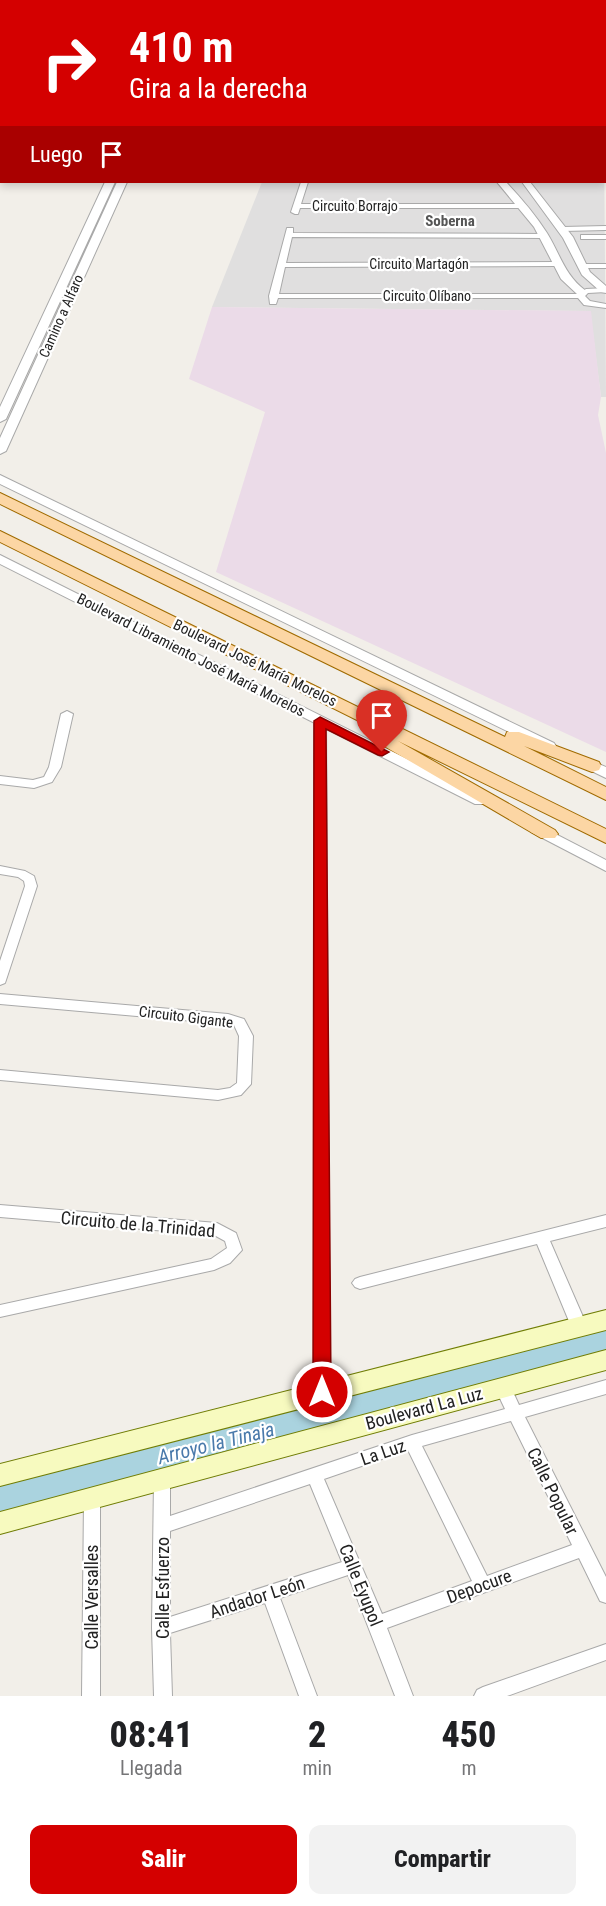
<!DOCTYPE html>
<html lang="es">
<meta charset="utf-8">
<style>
:root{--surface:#fff;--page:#f2f2f2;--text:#202124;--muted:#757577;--accent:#d40000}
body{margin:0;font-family:"Roboto Condensed",sans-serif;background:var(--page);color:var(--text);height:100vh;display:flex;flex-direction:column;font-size:22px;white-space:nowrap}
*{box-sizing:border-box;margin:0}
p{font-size:20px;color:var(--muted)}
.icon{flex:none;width:33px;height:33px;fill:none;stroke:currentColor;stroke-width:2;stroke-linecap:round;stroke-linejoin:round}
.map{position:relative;height:1696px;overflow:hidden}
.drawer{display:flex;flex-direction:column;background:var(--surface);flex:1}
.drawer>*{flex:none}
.hud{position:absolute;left:0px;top:0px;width:606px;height:183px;box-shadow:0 3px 9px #0003;background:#d40000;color:#fff;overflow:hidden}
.pin{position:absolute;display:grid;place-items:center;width:51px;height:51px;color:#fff;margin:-62px -26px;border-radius:50% 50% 50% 0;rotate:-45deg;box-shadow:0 0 6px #0007}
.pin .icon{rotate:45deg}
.me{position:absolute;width:66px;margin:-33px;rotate:0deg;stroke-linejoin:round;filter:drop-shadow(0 0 4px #0008)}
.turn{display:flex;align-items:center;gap:21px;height:126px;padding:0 30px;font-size:27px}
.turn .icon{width:78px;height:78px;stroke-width:2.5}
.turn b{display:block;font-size:42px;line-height:51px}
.then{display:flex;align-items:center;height:57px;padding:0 30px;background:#0003;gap:12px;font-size:22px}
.eta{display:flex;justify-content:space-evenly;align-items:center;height:102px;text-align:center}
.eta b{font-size:36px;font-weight:800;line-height:42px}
.button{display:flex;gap:12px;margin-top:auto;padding:12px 30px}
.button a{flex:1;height:69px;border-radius:12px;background:var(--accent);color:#fff;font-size:24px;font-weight:800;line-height:69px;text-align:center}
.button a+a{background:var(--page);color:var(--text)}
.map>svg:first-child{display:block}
.residential{fill:#e0dfdf}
.industrial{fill:#ebdbe8}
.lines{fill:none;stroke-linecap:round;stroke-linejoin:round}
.river{fill:#aad3df;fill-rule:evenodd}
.minor-casing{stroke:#a9a9a9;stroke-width:2}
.tertiary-casing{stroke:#a9a9a9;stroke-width:2}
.secondary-casing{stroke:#707d05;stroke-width:2}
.primary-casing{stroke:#a06b00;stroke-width:2}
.minor{fill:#fff;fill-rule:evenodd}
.tertiary{fill:#fff;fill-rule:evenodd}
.secondary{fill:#f7fabf;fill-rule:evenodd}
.primary{fill:#fcd6a4;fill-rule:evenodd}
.route{fill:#d40000;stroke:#8a0000;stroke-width:1.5}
.labels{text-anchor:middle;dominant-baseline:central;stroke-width:4.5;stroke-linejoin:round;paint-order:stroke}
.far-street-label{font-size:14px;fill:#222;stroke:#fff}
.far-quarter-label{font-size:15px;font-weight:bold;fill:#555;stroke:#fff}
.street-label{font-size:15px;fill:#222;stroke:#fff}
.near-street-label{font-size:18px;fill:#222;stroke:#fff}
.near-water-label{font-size:20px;font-style:italic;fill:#4a7aab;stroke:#fff}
</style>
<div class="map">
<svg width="606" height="1696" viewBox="0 0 606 1696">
<rect width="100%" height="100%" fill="#f2efe9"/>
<path class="residential" d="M604,137L606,397H601L590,311L212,307L262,182H604Z"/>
<path class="industrial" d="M212,307L591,311L601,397L598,415L606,453V752L216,572L265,412L189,379Z"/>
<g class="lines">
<path class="river" d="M606,1328V1356L0,1514V1482Z"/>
<g class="minor-casing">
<path id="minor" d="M436,0H458L431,2Z
M463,0L473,2H464Z
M519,0H525L518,2Z
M604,21H606V25H604Z
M301,182H308L301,204H521L525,206L521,208H300L298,214H295L291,212Z
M606,226V230L563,231L559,229L563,227Z
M287,228H293V233L543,234L547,236L543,238L292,237L286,263L556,262L560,264L556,266L285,267L279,294H578L586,289L606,288V292L588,293L585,296L590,301L606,304V308L584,305L578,298H278L276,304H270L269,296Z
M581,235H606V239H581Z
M580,264H606V268H580Z
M67,711L73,714L61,767L52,782L34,788L0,784V776L33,780L44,777L49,767L61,714Z
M320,718L326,721L330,1392L328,1397L322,1399L316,1397L314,1392V721Z
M0,866L25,871L34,876L37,886L6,980L5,983L0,985V961L25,886L24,881L18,877L0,874Z
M0,994L228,1014L244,1019L253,1036L251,1084L241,1095L218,1100L0,1080V1070L218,1090L230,1088L237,1083L239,1036L234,1025L228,1024L0,1004Z
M0,1205L217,1223L236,1233L242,1250L230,1263L214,1270L0,1317V1305L211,1259L227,1248L225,1241L214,1235L0,1217Z
M606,1215V1227L550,1241L587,1326L584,1331L579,1332L574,1331L571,1326L537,1244L360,1289L355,1287L352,1283L355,1279L360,1277Z
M502,1379L508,1381L519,1405L606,1380V1394L525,1417L606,1577V1603L600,1601L579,1558L387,1628L413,1696H395L348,1575L280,1598L317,1696H299L265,1603L170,1633L172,1696H154L152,1628L154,1480L156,1475L162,1473L168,1475L170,1480V1516L412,1435L505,1409L494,1386L496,1381ZM511,1421L572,1545L487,1576L422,1446ZM408,1450L472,1581L382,1614L324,1479ZM310,1484L342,1562L170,1617V1531Z
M92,1492L98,1494L100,1499V1696H82L84,1499L86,1494Z
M606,1644V1660L507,1696H474L477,1690L483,1687Z"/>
</g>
<g class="tertiary-casing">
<path id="tertiary" d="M194,0H203L193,2Z
M105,182H115L6,419L0,422V407Z
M117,182H127L6,451L0,454V438Z
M497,182H506C521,198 535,214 547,233C560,254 565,276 586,291V295H578L561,279L534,227Z
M522,182H530L573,237L590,272L606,286V293L601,292L582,275L563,238Z
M0,475L554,743L556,746L549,750L544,749L0,484Z
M0,555L485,798L487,801L485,804H475L0,564Z
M582,757L606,767V778L577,764L575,761L577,758Z
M536,824L606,860V871L531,832L529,829Z"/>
</g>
<g class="secondary-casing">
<path id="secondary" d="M604,33H606V39H604Z
M0,131H2L0,138Z
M0,144H2L0,151Z
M606,1310V1330L0,1486V1464Z
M606,1350V1370L0,1534V1512Z"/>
</g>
<g class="primary-casing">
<path id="primary" d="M0,493L505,737L507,732H519L599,762L601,766L599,770L592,772L524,746L606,787V800L0,504Z
M0,531L606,829V843L398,741L555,830L558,834L555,838H541L372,739L375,735L385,734L0,542Z"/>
</g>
<use href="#minor" class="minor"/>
<use href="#tertiary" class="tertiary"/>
<use href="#secondary" class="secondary"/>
<use href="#primary" class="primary"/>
</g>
<path class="route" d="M320,717L389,752L382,756L378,755L326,729L331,1392L328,1398L322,1400L316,1398L313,1392L314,721Z"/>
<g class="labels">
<g class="far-street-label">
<text x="355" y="206">Circuito Borrajo</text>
<text x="419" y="264">Circuito Martagón</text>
<text x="427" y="296">Circuito Olíbano</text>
<text transform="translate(61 316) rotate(-66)">Camino a Alfaro</text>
</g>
<g class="far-quarter-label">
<text x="450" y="221">Soberna</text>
</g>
<g class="street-label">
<text transform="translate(191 655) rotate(27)">Boulevard Libramiento José María Morelos</text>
<text transform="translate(255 663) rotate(26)">Boulevard José María Morelos</text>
<text transform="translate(186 1017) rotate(7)">Circuito Gigante</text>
</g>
<g class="near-street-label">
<text transform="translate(138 1224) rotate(5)">Circuito de la Trinidad</text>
<text transform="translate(424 1408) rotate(-15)">Boulevard La Luz</text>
<text transform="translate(383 1452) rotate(-19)">La Luz</text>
<text transform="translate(553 1491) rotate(64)">Calle Popular</text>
<text transform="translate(361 1585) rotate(68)">Calle Eyupol</text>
<text transform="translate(479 1586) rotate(-20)">Depocure</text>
<text transform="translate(162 1588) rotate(-90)">Calle Esfuerzo</text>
<text transform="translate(91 1597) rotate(-90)">Calle Versalles</text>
<text transform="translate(257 1597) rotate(-18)">Andador León</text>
</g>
<g class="near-water-label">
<text transform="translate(216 1443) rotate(-14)">Arroyo la Tinaja</text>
</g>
</g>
</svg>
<div class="pin" style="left:382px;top:752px;background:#d93025"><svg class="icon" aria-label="arrive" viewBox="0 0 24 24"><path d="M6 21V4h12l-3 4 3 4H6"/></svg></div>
<svg class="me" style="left:322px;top:1392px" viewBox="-20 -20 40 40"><circle r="17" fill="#d40000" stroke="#fff" stroke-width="3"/><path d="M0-11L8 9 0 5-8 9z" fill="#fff"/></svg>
<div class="hud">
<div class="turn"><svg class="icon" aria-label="right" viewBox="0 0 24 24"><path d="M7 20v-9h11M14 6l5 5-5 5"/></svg><div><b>410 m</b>Gira a la derecha</div></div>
<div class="then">Luego<svg class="icon" aria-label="arrive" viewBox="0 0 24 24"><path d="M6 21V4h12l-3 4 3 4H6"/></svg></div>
</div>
</div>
<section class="drawer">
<div class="eta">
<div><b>08:41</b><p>Llegada</p></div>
<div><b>2</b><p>min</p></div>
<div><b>450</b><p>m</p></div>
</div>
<div class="button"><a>Salir</a><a>Compartir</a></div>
</section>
